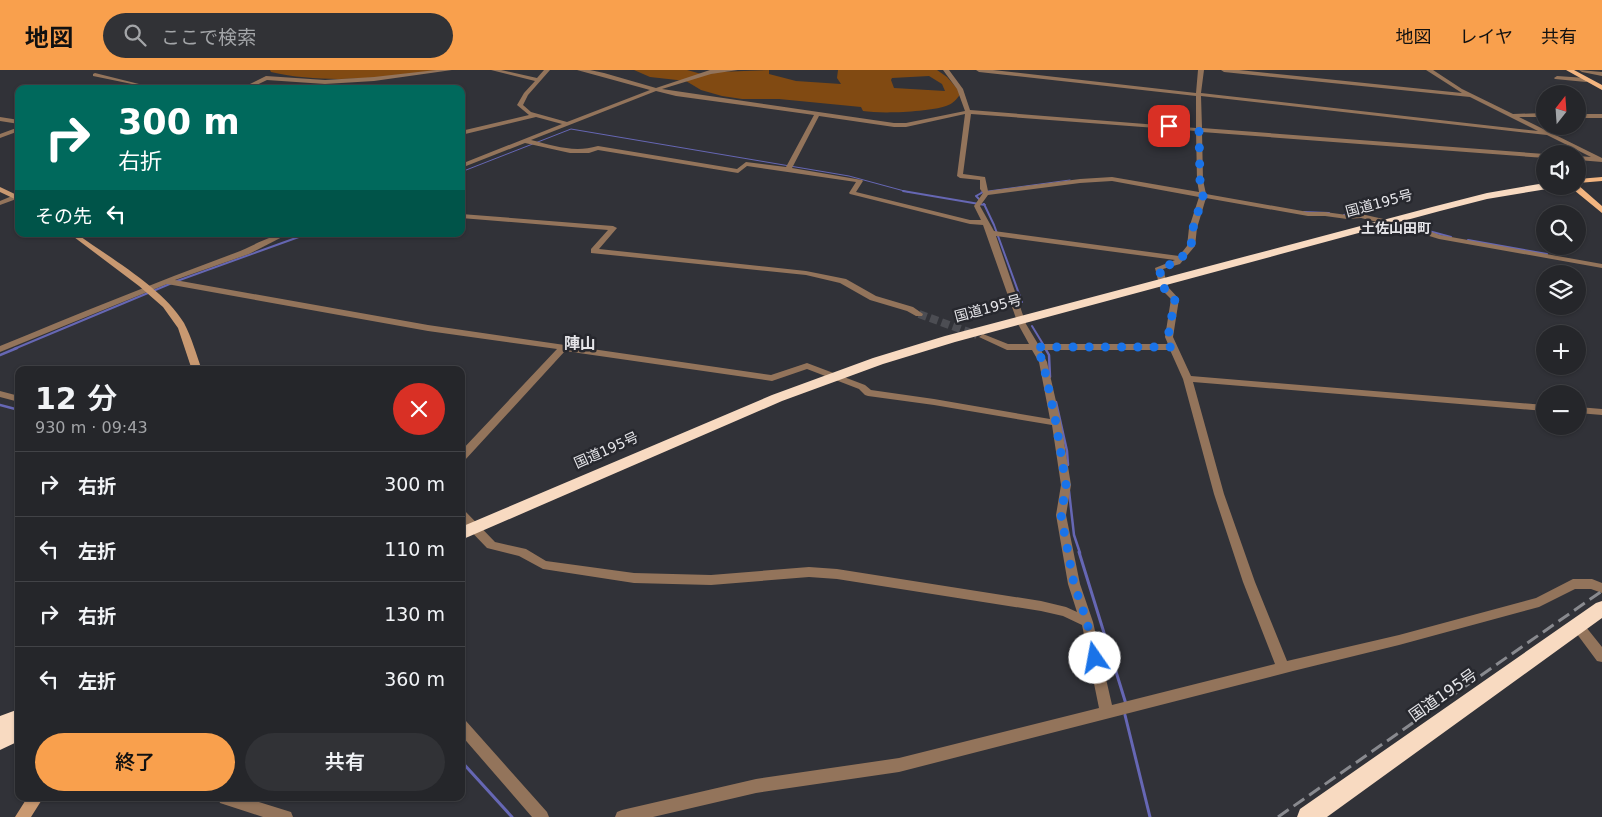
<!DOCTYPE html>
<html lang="ja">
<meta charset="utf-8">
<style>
:root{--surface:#25262a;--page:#313236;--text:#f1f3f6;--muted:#a3a5a8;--line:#424347;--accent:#f9a04d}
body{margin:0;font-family:"DejaVu Sans","Noto Sans JP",sans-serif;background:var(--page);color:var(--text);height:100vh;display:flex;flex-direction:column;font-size:19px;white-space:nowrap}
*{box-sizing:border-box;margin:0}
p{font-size:16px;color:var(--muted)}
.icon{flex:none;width:28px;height:28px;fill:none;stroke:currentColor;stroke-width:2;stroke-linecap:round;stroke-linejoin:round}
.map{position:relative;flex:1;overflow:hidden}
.drawer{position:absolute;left:15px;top:296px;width:450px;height:435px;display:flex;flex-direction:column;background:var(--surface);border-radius:10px;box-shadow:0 1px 4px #0004,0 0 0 1px var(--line)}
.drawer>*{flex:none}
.guide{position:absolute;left:15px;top:15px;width:450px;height:152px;border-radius:10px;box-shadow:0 1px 4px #0004,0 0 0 1px var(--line);background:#00695c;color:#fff;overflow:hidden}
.needle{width:32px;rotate:17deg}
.controls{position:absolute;left:1536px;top:15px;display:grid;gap:10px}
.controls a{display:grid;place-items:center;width:50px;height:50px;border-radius:50%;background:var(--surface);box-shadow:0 1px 4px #0004,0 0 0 1px var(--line);font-size:25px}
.pin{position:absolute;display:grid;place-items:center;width:42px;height:42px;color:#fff;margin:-21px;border-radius:10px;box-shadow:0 2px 8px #0006}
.me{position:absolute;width:55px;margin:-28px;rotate:348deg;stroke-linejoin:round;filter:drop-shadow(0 0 4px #0008)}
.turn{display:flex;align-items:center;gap:18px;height:105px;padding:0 20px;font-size:22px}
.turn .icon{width:65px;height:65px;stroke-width:2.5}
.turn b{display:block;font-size:35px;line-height:42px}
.then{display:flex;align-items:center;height:48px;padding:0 20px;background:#0003;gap:10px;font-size:19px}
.round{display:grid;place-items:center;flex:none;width:52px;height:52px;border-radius:26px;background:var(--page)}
.head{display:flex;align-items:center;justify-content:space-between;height:85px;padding:0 20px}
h1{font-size:30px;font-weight:600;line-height:38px}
.button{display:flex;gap:10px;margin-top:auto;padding:10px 20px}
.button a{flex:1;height:58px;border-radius:30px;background:var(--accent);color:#111;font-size:20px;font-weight:600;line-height:58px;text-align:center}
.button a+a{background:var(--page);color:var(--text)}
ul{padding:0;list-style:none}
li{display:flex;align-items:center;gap:15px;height:65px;padding:0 20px;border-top:1px solid var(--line)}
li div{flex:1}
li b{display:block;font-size:19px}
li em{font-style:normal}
header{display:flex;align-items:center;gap:30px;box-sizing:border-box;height:70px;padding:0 25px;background:var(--accent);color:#111}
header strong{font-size:24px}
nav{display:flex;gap:28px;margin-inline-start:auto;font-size:18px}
.search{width:350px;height:45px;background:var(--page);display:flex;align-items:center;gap:12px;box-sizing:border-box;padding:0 18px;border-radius:28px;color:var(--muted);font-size:19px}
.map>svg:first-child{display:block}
.green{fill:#814a12;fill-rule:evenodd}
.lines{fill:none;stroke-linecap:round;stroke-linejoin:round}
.stream-far3{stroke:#6667b4;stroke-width:1}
.stream-far2{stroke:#6667b4;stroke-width:2}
.stream-far1{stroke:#6667b4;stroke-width:2.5}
.stream{stroke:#6667b4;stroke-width:3}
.street-tunnel{stroke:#4c4d53;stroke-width:8;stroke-dasharray:8 4;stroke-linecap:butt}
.street{fill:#93745b;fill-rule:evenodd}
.secondary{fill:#c99971;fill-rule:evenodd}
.primary{fill:#f3b580;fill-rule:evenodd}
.highway{fill:#f8dac1;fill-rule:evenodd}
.rail{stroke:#898a8f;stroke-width:3;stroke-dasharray:13 6;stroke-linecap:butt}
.route{stroke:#1a73e8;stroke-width:9;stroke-dasharray:0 16.2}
.labels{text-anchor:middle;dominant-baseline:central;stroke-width:5;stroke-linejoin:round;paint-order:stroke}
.street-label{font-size:14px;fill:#e5e5e9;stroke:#27282e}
.far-quarter-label{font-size:14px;font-weight:bold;fill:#e5e5e9;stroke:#27282e}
.quarter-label{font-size:16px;font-weight:bold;fill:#e5e5e9;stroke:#27282e}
.near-street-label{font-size:16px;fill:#e5e5e9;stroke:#27282e}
</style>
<header>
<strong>地図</strong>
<div class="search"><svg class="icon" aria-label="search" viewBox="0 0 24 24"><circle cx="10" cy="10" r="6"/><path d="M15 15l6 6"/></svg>ここで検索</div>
<nav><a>地図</a><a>レイヤ</a><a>共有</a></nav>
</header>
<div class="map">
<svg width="1602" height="747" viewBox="0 0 1602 747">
<rect width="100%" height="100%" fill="#313238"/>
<path class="green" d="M270,0H443C386,7 328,15 271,2Z
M634,0H687L705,5L718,2L769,0V4L796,11L841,14L837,8L838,0H937L947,7L961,23C957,29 953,34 946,36C928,42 882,44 863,41L861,37L779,29H742L722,26L701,20L686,11L650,7ZM929,6L942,14L945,21L894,18L891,10L892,8Z"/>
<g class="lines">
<path class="stream-far3" d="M461,102L571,59L849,106L908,122
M981,122L1070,110"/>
<path class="stream-far2" d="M903,121L985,135
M980,130L976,126L985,121
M984,134L994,155L1022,232
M1304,142L1329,143
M1344,145L1353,143
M1425,160L1451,167
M1468,170L1547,184
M177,211L307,164
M153,221L172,213
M1032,256L1046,279
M14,279L148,223"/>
<path class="stream-far1" d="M1045,278L1049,285L1050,307
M0,285L17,278
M1056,332L1067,381L1068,395
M0,335L19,340
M1069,421L1074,465L1080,483"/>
<path class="stream" d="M1079,482L1126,634
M1125,645L1150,747
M461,691L512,747"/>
<path class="street-tunnel" d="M919,244L977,265"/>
<path class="street" d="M436,0H452L374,11L325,14L267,10L248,19H240L266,6L325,10L374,7Z
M491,0H501L537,8L544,0H550L528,25L523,35L531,42L567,52L650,20L577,0H590L604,3L656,18L710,0H738L711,4L662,19L894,53H906L965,41L957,19L943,0H949L963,19L970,40L1196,58V26L979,2L976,0H993L1196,23L1198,0H1204L1201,23L1538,61L1470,27L1224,2L1221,0H1239L1462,23L1426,0H1433L1462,19L1513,44L1545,43V47H1519L1602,88V92L1578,90V86L1591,87L1547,65L1201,26L1202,58L1545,84V88L1202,62L1203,110L1206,124L1308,142H1325L1347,145L1361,144L1415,156L1440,165L1602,194V198L1439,169L1410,160L1361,148L1347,149L1325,146H1308L1206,128L1197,158L1195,176L1180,194L1163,199L1168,217L1179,229L1173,267L1191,306L1545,335V341L1193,312L1224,424L1255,512L1287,591L1399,565L1536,528L1573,509H1592L1602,513V523L1591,519H1575L1539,537L1399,575L1293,601L899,702L756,723L653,747H615L617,742L622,740L756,709L899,688L1099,638L1082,555L1063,546L1041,541L837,509L809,507L711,515L634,513L543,499L519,486L487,478L461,451V440L465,441L495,472L526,479L546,491L634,503L711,505L809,497L837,499L1041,531L1066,537L1077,542L1068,514L1056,445L1061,415L1052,355L934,335L868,326L865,325L859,319L807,299L772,311L565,281L465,390L461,391V381L557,279L428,261L167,214L0,282V276C78,244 156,212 235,183C252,177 270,164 288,164L249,184L175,210L428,255L771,305L807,293L865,315L871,320L934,329L1050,349L1039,292L1032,280H1007L979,267L983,264L1008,274H1029L1018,254L983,155L970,154L850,124L849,123L856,112L747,96L738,103L598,80L589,83H570L525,73L461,98V94L562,54L536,47L461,65V61L529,45L517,35L524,23L535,11ZM656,21L676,26L814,45L786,97L746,92L737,99L598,76C574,83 555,76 531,70ZM965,44L957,106L960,108L980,110V119L983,123L974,136L981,150H970L856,122L863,111L862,110L792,98L819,46L894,57H906ZM971,44L1196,61L1197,110L1199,122L1112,107L1080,109L988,121L985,107L963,104ZM1112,111L1199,127L1189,158L1187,176L1179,186L994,161L980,136L988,125L1080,113ZM996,166L1175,190L1155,198L1160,218L1171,229L1165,267L1168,274H1038L1026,254ZM1041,280H1170L1183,309L1214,424L1243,512L1275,594L1112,635L1093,552L1080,514L1066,445L1071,415L1061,353L1047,292Z
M1579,0L1602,2V6L1582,2Z
M95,3L159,19C149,19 140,15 131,19L128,17L132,14L93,6V4Z
M1557,6L1586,8L1589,10L1586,12L1555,9L1554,8Z
M1578,44H1602V48H1578Z
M0,47L19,50V54L0,51Z
M19,57V61L0,68V64Z
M19,123V128L0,135V131Z
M461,144L613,156L617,158L599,179L806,201L846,209L876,226L913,237L923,244L922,246H916L907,241L870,230L840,213L806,205L591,183V179L608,160L461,148Z
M0,321L19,326V332L0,327Z
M1578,337L1602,339V345L1578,343Z
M1578,551L1582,552L1602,577V592L1597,591L1574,560L1572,556L1574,552Z
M461,649L466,651L547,742L549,747H532L461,665Z
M218,728H246L291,742L293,747H263L220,733Z"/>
<path class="secondary" d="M0,117L19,126V131L0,122Z
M70,164H77C110,188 163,218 184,253C192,268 196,284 202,300H192L178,258L163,237L139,216Z
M27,728H43L31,747H15Z"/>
<path class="primary" d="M1566,0H1574L1602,15V20Z
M1602,107V111L1578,113V109Z
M1578,115L1602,136V143L1569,116Z"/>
<path class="highway" d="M1545,113V116H1552L1547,119L1487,129L1440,141L955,272L883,294L782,331L461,470V457L772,325L873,288L945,266L1432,137L1487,123Z
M1602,531V548L1327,747H1297L1300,739L1596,533Z
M19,639V671L0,680V646Z"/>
<path class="rail" d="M1278,747L1602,521"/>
</g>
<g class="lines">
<path class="route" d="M1095,588L1087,552L1074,514L1061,445L1066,415L1056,353L1043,292L1036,277H1171L1168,267L1175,229L1164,218L1159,198L1178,192L1191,176L1193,158L1203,126L1200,110L1199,59L1169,56"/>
</g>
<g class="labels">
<g class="street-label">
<text transform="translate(1379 133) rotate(-15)">国道195号</text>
<text transform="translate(988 238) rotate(-15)">国道195号</text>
<text transform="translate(606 380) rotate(-24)">国道195号</text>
</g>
<g class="far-quarter-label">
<text x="1396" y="158">土佐山田町</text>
</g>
<g class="quarter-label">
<text x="580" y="273">陣山</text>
</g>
<g class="near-street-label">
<text transform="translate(1443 625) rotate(-35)">国道195号</text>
</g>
</g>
</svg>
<div class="controls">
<a><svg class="needle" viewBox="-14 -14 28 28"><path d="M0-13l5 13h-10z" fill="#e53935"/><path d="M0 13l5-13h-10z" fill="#a3a5a8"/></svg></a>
<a><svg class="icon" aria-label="sound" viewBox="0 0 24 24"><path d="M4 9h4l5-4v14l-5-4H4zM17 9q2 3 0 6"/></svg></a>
<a><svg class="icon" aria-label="search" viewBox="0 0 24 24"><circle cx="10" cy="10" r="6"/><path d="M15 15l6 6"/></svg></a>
<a><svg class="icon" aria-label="layers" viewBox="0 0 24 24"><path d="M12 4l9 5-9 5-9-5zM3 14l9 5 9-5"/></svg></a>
<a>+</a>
<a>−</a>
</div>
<div class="pin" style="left:1169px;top:56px;background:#d93025"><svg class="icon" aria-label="arrive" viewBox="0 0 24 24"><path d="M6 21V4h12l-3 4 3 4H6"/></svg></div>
<svg class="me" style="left:1095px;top:588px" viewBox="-20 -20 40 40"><circle r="19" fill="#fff"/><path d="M0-13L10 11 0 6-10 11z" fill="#1a73e8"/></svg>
<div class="guide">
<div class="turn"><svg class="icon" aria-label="right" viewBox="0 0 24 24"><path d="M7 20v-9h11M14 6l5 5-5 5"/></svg><div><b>300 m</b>右折</div></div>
<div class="then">その先<svg class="icon" aria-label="left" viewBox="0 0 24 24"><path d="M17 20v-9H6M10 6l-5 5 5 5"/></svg></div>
</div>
<section class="drawer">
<div class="head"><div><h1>12 分</h1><p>930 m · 09:43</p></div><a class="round" style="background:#d93025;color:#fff"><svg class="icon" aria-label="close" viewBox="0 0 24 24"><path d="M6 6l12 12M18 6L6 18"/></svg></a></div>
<ul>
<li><svg class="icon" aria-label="right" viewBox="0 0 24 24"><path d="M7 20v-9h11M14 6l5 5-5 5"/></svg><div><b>右折</b></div><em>300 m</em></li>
<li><svg class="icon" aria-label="left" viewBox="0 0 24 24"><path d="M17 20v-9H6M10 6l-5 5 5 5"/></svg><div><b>左折</b></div><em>110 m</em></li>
<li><svg class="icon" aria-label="right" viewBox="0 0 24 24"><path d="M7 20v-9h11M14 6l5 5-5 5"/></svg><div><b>右折</b></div><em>130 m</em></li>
<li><svg class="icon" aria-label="left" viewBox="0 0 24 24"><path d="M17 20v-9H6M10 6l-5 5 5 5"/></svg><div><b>左折</b></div><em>360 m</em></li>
</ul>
<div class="button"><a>終了</a><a>共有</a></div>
</section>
</div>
